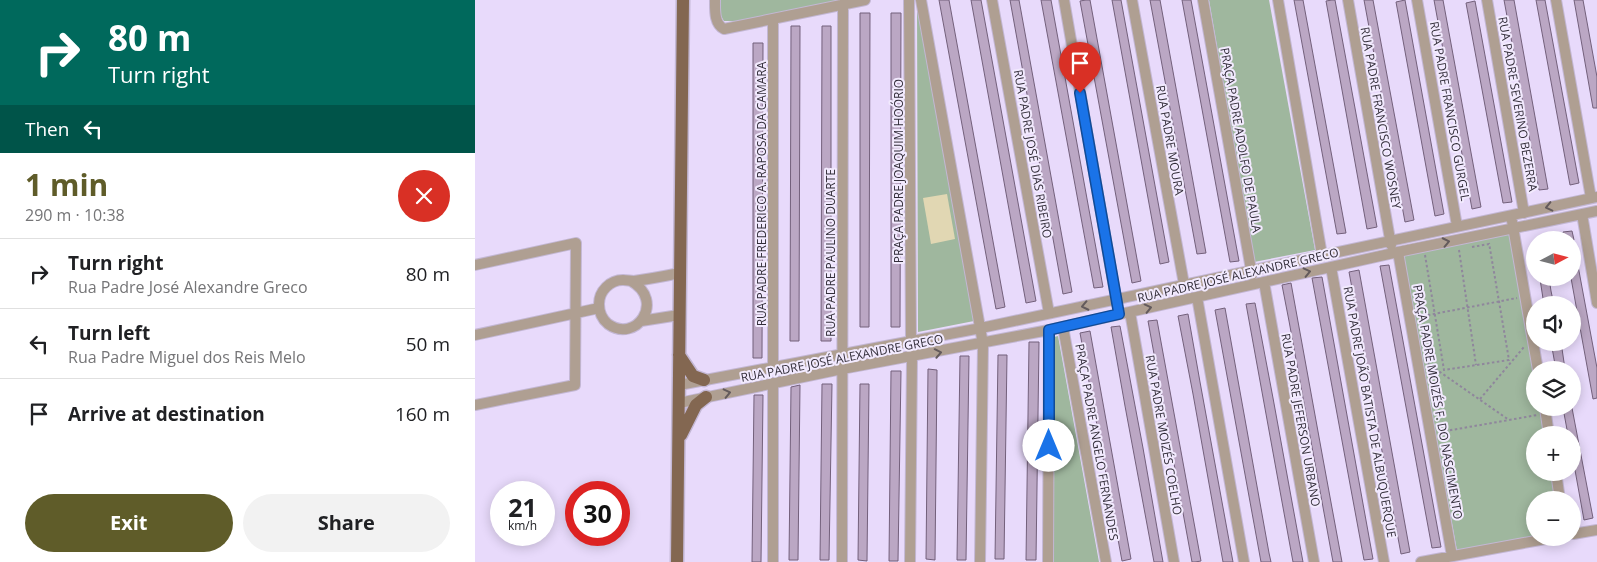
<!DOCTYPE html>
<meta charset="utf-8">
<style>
:root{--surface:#fff;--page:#f2f2f2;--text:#202124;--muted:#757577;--line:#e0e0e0;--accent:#5f5c29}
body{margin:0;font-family:"Open Sans",sans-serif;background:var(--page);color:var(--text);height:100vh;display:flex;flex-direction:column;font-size:19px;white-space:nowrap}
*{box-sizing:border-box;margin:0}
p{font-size:16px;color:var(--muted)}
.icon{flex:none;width:28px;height:28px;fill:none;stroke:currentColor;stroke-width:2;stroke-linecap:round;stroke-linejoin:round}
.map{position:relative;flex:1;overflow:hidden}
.side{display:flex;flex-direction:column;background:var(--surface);width:475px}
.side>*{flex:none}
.top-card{background:#00695c;color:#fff;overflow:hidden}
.needle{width:32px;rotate:83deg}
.fabs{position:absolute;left:1051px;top:231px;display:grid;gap:10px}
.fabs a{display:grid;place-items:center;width:55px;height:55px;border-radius:50%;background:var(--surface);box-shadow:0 2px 12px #0003;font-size:25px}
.speed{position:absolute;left:15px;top:481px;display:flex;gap:10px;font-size:25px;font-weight:700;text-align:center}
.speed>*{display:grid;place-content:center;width:65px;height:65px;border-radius:50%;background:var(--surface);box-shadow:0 2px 12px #0003;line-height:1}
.speed small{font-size:12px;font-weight:400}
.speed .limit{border:8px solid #d22;background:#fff;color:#111}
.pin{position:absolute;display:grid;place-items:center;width:42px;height:42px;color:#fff;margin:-51px -21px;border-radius:50% 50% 50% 0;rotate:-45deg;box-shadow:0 0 5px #0007}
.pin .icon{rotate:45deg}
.me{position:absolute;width:55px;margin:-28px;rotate:0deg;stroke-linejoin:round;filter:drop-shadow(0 0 4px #0008)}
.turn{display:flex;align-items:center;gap:18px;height:105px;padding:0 25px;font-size:22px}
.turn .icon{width:65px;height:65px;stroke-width:2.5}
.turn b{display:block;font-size:35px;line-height:42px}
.then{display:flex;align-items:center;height:48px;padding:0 25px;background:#0003;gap:10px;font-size:19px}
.round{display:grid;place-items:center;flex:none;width:52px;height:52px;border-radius:26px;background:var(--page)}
.headline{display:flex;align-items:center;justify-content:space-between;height:85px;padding:0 25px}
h1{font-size:30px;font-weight:700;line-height:38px;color:var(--accent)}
.cta{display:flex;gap:10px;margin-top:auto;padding:10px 25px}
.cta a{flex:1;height:58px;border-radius:30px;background:var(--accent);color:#fff;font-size:20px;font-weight:700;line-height:58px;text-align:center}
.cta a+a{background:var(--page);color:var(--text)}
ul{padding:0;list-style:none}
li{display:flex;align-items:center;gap:15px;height:70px;padding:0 25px;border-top:1px solid var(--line)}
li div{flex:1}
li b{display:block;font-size:19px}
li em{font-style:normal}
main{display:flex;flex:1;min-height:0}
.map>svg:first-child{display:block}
.green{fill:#9fb79e}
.sand{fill:#e1d7b3}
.building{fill:#bba7c4;stroke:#73607b}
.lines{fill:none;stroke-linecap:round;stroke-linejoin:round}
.minor-casing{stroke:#c3b7d4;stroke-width:12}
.major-casing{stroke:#c3b7d4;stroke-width:15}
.path{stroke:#8f869c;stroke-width:2;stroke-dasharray:2.5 2.5;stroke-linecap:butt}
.minor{stroke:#af9f92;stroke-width:10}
.major{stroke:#836751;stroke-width:12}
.oneway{stroke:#635a5c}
.route-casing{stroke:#114b97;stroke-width:12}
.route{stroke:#1a73e8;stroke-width:9}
.labels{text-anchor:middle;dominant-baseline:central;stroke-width:4;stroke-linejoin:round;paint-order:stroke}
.street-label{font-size:12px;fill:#312c38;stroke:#f2eafe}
</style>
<main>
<section class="side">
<div class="top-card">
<div class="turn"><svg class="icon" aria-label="right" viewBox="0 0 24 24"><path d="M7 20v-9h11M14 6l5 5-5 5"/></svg><div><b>80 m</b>Turn right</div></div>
<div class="then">Then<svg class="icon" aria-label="left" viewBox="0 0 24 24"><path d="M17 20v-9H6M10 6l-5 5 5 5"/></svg></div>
</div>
<div class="headline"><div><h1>1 min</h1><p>290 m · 10:38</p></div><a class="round" style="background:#d93025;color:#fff"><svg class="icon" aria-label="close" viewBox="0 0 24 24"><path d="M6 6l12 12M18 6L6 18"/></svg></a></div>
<ul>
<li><svg class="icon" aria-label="right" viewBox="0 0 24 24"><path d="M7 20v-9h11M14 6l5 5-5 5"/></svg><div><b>Turn right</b><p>Rua Padre José Alexandre Greco</p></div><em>80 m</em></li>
<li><svg class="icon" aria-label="left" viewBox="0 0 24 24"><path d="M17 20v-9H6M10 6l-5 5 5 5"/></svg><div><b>Turn left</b><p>Rua Padre Miguel dos Reis Melo</p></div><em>50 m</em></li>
<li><svg class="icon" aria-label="arrive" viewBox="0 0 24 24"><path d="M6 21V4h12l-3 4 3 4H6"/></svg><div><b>Arrive at destination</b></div><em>160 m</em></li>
</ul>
<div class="cta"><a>Exit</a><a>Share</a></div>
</section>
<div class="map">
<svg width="1122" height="562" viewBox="0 0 1122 562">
<rect width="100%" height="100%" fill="#e8dafb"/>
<path class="green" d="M244,0H368L267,21H249L244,13Z
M734,0H794L840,250L779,262Z
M442,2L499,321L443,332Z
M1034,233L1060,379V408H1065L1070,435H1060V472L1077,473L1082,500H1060V536L982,551L929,256Z
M583,336L624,562H579V337Z"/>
<path class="sand" d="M472,194L480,239L456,244L448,198Z"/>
<path class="building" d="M464,0H474L530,307L521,309Z
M496,0H506L561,301L551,303Z
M535,0H544L597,292L588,294Z
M566,0H576L628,287L619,288Z
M611,0H615L666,281L657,283L605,1Z
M637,0H646L694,262L685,264Z
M675,0H685L731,253L722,254Z
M707,0H716L764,261L755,262Z
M819,0H828L871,233L862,234Z
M857,0H860L902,227L892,229L851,1Z
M889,0H898L939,220L930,222Z
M930,0L969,214L960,216L921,2Z
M959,0H968L1006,207L997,209Z
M1029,0H1039L1073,189L1064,190Z
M1061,0H1070L1104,183L1095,185Z
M1099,0H1108L1122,77V108H1118Z
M1000,1L1037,202L1028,203L991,3Z
M385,13H395L394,327H385Z
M416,13H426L425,327H416Z
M316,26H325L324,341H315Z
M347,26H356V341H346Z
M278,43H288L287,358H278Z
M1097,231L1099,240H1089L1088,232Z
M1098,255H1101L1122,368V398L1118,399L1096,278Z
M914,265L966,547L957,548L905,266Z
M884,270L935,552L926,554L874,272Z
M847,277L898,559L889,560L837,278Z
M1074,278L1076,291L1079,305H1069L1065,279Z
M816,283L848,459L867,562H858L814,321L807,285Z
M780,303L798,398L828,562H818L805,491L771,304Z
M750,308L794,553L796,562H786L740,310Z
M713,314L725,382L758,562H748L718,394L703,316Z
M682,320L726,561L720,562H717L673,321Z
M645,326L668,448L688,562H679L650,406L636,327Z
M615,331L656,559L647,561L605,333Z
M554,342H564L561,560H551Z
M1076,342H1086L1090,369L1081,370Z
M523,355H532L529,559H520Z
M485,356H494L491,560H482Z
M453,369L462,370L460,560L451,559Z
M416,371H426L423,561H414Z
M347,384H357L354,560H345Z
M385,384H394L392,561L383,560Z
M325,385L323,560H314L316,387Z
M279,395H288L286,562H277Z
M1088,408H1097L1118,518L1109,520L1098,459V435H1093Z"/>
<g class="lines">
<g class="minor-casing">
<path id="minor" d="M240,0C240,10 239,24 249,29L390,0
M434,0L436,342
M446,0L508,344L505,562
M517,0L574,313
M589,0L642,304
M657,0L709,284
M728,0L777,275
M803,0L847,255
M873,0L916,245
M942,0L982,226
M1012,0L1049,213
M1081,0L1116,198
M1107,214L1122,303
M1037,221L1063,370
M923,252L977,556
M0,265L101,243L100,385L0,405
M856,267L909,562
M156,281C191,301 161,344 133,324C127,319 124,312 124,304C124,291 135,280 148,280C152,280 155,281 159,281C174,279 190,276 205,273
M789,282L839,562
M722,297L769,562
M655,312L699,562
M166,321L204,315
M588,327L631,562
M0,335L124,308
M298,368V20
M204,385L506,328L1122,197
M204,403L367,369L574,330L923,252L1122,211
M1070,408L1074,435
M1081,472L1085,500
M1098,534L1122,530
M298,562V383
M367,562L368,4
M435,562L437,358
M573,562L574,330
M946,562L1076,538"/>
</g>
<g class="major-casing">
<path id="major" d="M204,355L218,376L229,380
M206,435L221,405L231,397
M202,562L208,0"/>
</g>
<path class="path" d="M997,247L1014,244
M984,250L1001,365
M950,255L969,370L1034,360L1014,243
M943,317L1042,298
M952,363L1034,420L1062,415
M1058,378L1060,388
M1005,399L1049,347
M965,432L1034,420"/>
<use href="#minor" class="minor"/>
<use href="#major" class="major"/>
</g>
<defs><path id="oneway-chevron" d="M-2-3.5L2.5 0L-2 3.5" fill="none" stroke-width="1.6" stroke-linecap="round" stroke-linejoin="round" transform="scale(1.25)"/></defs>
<g class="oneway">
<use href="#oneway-chevron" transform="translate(1074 207) rotate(167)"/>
<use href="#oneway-chevron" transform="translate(971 242) rotate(-12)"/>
<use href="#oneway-chevron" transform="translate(832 272) rotate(-13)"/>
<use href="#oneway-chevron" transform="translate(610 306) rotate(168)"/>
<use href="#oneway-chevron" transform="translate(673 308) rotate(-13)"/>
<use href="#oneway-chevron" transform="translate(463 353) rotate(-11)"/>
<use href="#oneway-chevron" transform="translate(252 393) rotate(-13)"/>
</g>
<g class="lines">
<g class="route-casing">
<path id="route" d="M574,446V330L644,314L605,93"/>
</g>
<use href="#route" class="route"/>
</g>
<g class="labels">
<g class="street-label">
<text transform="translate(1043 104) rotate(80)">RUA PADRE SEVERINO BEZERRA</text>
<text transform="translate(975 111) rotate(80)">RUA PADRE FRANCISCO GURGEL</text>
<text transform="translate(906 118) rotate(80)">RUA PADRE FRANCISCO WOSNEY</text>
<text transform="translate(695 140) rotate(80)">RUA PADRE MOURA</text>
<text transform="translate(766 140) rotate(80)">PRAÇA PADRE ADOLFO DE PAULA</text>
<text transform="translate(558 154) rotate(80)">RUA PADRE JOSÉ DIAS RIBEIRO</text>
<text transform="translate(423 171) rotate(-90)">PRAÇA PADRE JOAQUIM HOÓRIO</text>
<text transform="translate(286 194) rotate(-90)">RUA PADRE FREDERICO A. RAPOSA DA CAMARA</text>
<text transform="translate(355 253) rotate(-90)">RUA PADRE PAULINO DUARTE</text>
<text transform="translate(763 275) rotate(-13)">RUA PADRE JOSÉ ALEXANDRE GRECO</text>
<text transform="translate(367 358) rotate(-11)">RUA PADRE JOSÉ ALEXANDRE GRECO</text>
<text transform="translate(963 402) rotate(80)">PRAÇA PADRE MOIZÉS F. DO NASCIMENTO</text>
<text transform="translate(895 412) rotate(80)">RUA PADRE JOÃO BATISTA DE ALBUQUERQUE</text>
<text transform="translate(826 420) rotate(80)">RUA PADRE JEFERSON URBANO</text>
<text transform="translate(689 435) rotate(80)">RUA PADRE MOIZÉS COELHO</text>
<text transform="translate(622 442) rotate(80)">PRAÇA PADRE ANGELO FERNANDES</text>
</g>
</g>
</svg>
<div class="fabs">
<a><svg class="needle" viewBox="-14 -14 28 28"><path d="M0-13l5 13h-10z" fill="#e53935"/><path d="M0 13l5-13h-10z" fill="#757577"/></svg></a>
<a><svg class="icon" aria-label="sound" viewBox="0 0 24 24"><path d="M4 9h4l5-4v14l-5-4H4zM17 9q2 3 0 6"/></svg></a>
<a><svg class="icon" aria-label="layers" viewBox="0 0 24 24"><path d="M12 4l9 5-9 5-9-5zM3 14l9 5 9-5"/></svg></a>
<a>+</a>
<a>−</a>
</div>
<div class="speed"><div>21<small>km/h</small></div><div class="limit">30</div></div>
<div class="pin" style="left:605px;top:93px;background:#d93025"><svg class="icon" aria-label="arrive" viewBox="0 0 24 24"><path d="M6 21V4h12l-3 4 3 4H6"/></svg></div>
<svg class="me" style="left:574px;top:446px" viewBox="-20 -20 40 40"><circle r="19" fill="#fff"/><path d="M0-13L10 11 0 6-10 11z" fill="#1a73e8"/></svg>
</div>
</main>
